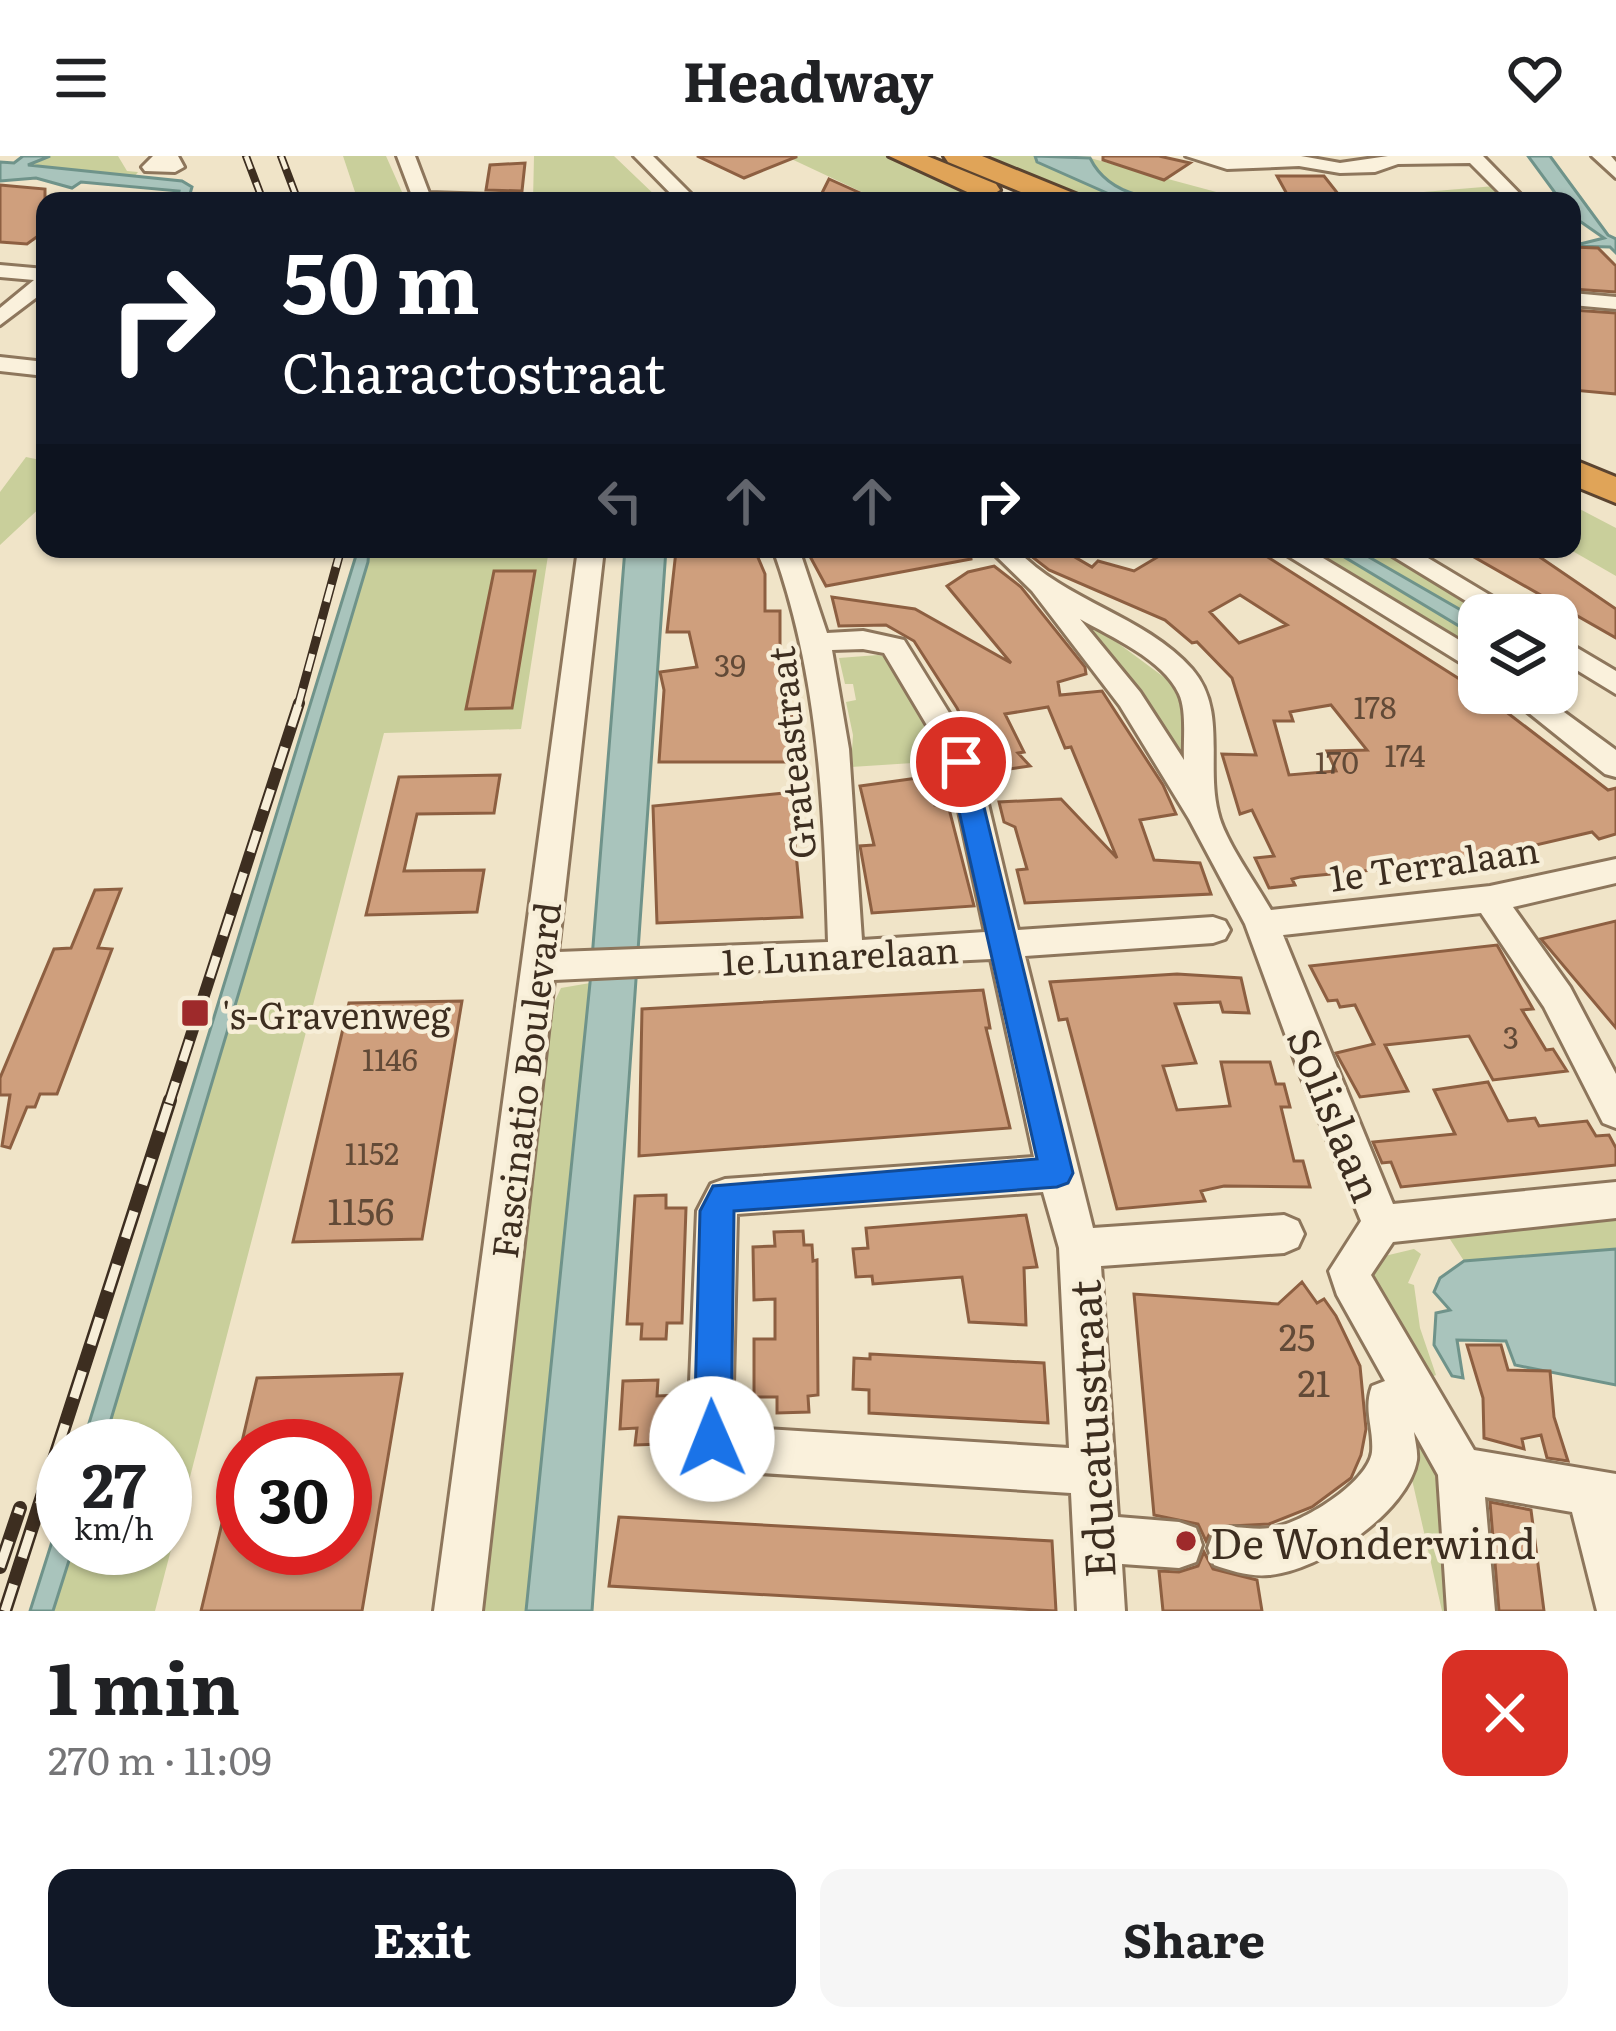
<!DOCTYPE html>
<meta charset="utf-8">
<style>
:root{--surface:#fff;--page:#f6f6f6;--text:#202124;--muted:#757577;--accent:#111827}
body{margin:0;font-family:Literata,serif;background:var(--page);color:var(--text);height:100vh;display:flex;flex-direction:column;font-size:45px;white-space:nowrap}
*{box-sizing:border-box;margin:0}
p{font-size:39px;color:var(--muted)}
.icon{flex:none;width:66px;height:66px;fill:none;stroke:currentColor;stroke-width:2;stroke-linecap:round;stroke-linejoin:round}
.map{position:relative;height:1455px;overflow:hidden}
.sheet{display:flex;flex-direction:column;background:var(--surface);flex:1}
.sheet>*{flex:none}
.banner{position:absolute;left:36px;top:36px;width:1545px;height:366px;border-radius:24px;box-shadow:0 3px 9px #0004;background:#111827;color:#fff;overflow:hidden}
.fabs{position:absolute;left:1458px;top:438px;display:grid;gap:24px}
.fabs a{display:grid;place-items:center;width:120px;height:120px;border-radius:24px;background:var(--surface);box-shadow:0 3px 9px #0004;font-size:60px}
.speed{position:absolute;left:36px;top:1263px;display:flex;gap:24px;font-size:60px;font-weight:700;text-align:center}
.speed>*{display:grid;place-content:center;width:156px;height:156px;border-radius:50%;background:var(--surface);box-shadow:0 3px 9px #0004;line-height:1}
.speed small{font-size:30px;font-weight:400}
.speed .limit{border:18px solid #d22;background:#fff;color:#111}
.pin{position:absolute;display:grid;place-items:center;width:102px;height:102px;color:#fff;margin:-51px;border:6px solid #fff;border-radius:50%;box-shadow:0 3px 12px #0007}
.me{position:absolute;width:132px;margin:-66px;rotate:359deg;stroke-linejoin:round;filter:drop-shadow(0 0 9px #0008)}
.turn{display:flex;align-items:center;gap:42px;height:252px;padding:0 48px;font-size:54px}
.turn .icon{width:156px;height:156px;stroke-width:2.5}
.turn b{display:block;font-size:84px;line-height:102px}
.lanes{display:flex;align-items:center;height:114px;padding:0 48px;background:#0003;justify-content:center;gap:60px;direction:ltr}
.lanes .off{opacity:.35}
.round{display:grid;place-items:center;flex:none;width:126px;height:126px;border-radius:24px;background:var(--page)}
.head{display:flex;align-items:center;justify-content:space-between;height:204px;padding:0 48px}
h1{font-size:72px;font-weight:700;line-height:90px}
.action{display:flex;gap:24px;margin-top:auto;padding:24px 48px}
.action a{flex:1;height:138px;border-radius:24px;background:var(--accent);color:#fff;font-size:48px;font-weight:700;line-height:138px;text-align:center}
.action a+a{background:var(--page);color:var(--text)}
header{display:flex;justify-content:space-between;align-items:center;height:156px;padding:0 48px;background:var(--surface);font-size:54px;font-weight:700}
.map>svg:first-child{display:block}
.green{fill:#c9cf9b}
.water{fill:#a9c4bc;stroke:#6f938a;stroke-width:3}
.building{fill:#cf9f7d;stroke:#8d5f41;stroke-width:3;fill-rule:evenodd}
.lines{fill:none;stroke-linecap:round;stroke-linejoin:round}
.minor-casing{stroke:#8d765c;stroke-width:6}
.highway-casing{stroke:#5b4430;stroke-width:6}
.minor{fill:#faf1dc;fill-rule:evenodd}
.highway{fill:#e0a458;fill-rule:evenodd}
.rail-far3-casing{stroke:#3d2e20;stroke-width:8}
.rail-far2-casing{stroke:#3d2e20;stroke-width:9}
.rail-far1-casing{stroke:#3d2e20;stroke-width:12}
.rail-casing{stroke:#3d2e20;stroke-width:14}
.rail-far3{stroke:#f7eed8;stroke-width:4.5;stroke-dasharray:14;stroke-linecap:butt}
.rail-far2{stroke:#f7eed8;stroke-width:6;stroke-dasharray:18;stroke-linecap:butt}
.rail-far1{stroke:#f7eed8;stroke-width:8;stroke-dasharray:22;stroke-linecap:butt}
.rail{stroke:#f7eed8;stroke-width:9;stroke-dasharray:28;stroke-linecap:butt}
.route{fill:#1a73e8;stroke:#114b97;stroke-width:3}
.poi-dot{fill:#9e2a2b;stroke:#f7eed8;stroke-width:4.5}
.labels{text-anchor:middle;dominant-baseline:central;stroke-width:9;stroke-linejoin:round;paint-order:stroke}
.number-label{font-size:30px;fill:#624a37}
.street-label{font-size:36px;fill:#3d2e20;stroke:#f7eed8}
.poi-label{font-size:36px;fill:#3d2e20;stroke:#f7eed8;text-anchor:start}
.near-number-label{font-size:36px;fill:#624a37}
.near-street-label{font-size:42px;fill:#3d2e20;stroke:#f7eed8}
.near-poi-label{font-size:42px;fill:#3d2e20;stroke:#f7eed8;text-anchor:start}
</style>
<header><svg class="icon" aria-label="menu" viewBox="0 0 24 24"><path d="M4 6h16M4 12h16M4 18h16"/></svg>Headway<svg class="icon" aria-label="heart" viewBox="0 0 24 24"><path d="M12 20l-8-8c-3-5 5-10 8-4 3-6 11-1 8 4z"/></svg></header>
<div class="map">
<svg width="1616" height="1455" viewBox="0 0 1616 1455">
<rect width="100%" height="100%" fill="#f0e4c8"/>
<path class="green" d="M50,0H118L127,15L138,16L134,21L27,8Z
M343,0H386L406,45H358Z
M534,0H614L661,45H533Z
M785,0H894L1002,45H881Z
M970,0H1035L1037,6L1125,45H1084Z
M1090,2L1220,37L1364,41L1495,30L1519,45L1147,43L1100,22Z
M26,301L45,305V347L0,389V336Z
M1572,349L1616,372V420L1569,393Z
M369,393H549L521,573L384,577L155,1455H53L73,1392H165V1290H103Z
M1308,393C1356,393 1436,454 1479,482V497Z
M1355,393H1385L1498,459H1479V465Z
M1057,442L1180,533L1185,546L1180,608L1143,535Z
M878,499L887,501L919,546L944,605L851,611L853,579L846,546L856,544L853,528H845L839,502Z
M590,827L526,1455H477L553,849L561,832Z
M1616,1058V1093L1464,1105L1446,1077Z
M1414,1093L1421,1098L1408,1127L1414,1129L1420,1172L1436,1219L1427,1223L1366,1124L1372,1103Z
M1397,1258L1440,1301L1452,1455H1442Z"/>
<path class="water" d="M23,0H50L28,9L182,25L192,31L188,45H177L179,35L81,26L72,32L36,22L0,25V6L14,7Z
M1035,0L1090,2C1113,49 1172,44 1218,45H1125L1037,6Z
M1528,0H1550L1608,79L1616,83V97L1610,91L1572,90L1604,82L1581,66L1572,65V45H1561Z
M358,393H369L368,406L103,1290H82Z
M625,393H666L592,1455H526L590,827Z
M1331,393H1355L1473,461L1479,465V482Z
M1616,1093V1229L1515,1209L1506,1185L1457,1184L1463,1222L1452,1220L1434,1189L1436,1157L1450,1154L1434,1136L1440,1122L1464,1105Z
M63,1351V1392H73L53,1455H30Z"/>
<path class="building" d="M697,0H796V1L744,22Z
M1103,0H1159L1190,7L1164,24L1103,4Z
M525,7L522,35L486,34L490,9Z
M1277,20H1324L1339,39L1288,40Z
M829,23L878,45H818Z
M0,29L45,33V75L27,88L0,86Z
M1572,91L1598,92L1616,110V136L1572,133Z
M1572,154L1616,157V238L1572,234Z
M806,393H970L971,403L826,430Z
M1043,393H1061L1092,411L1098,405L1134,415L1171,393H1255L1483,538L1608,634L1616,632V678L1599,683L1592,676L1467,705L1300,721L1292,723L1295,729L1269,732L1255,702L1274,700L1252,654L1240,658L1222,598L1256,599L1232,522L1197,486L1192,487L1165,464L1049,414L1031,400ZM1240,439L1287,469L1239,487L1210,456ZM1331,549L1367,594L1327,595L1336,615L1289,619L1274,565H1293L1290,556Z
M1460,393H1528L1616,453V482Z
M676,395L756,397L765,418V455H780V499H786L793,519L787,520L793,573L798,575V606H659L664,534L660,516L697,511L689,476H667Z
M994,410L1021,431L1085,511L1086,518L1058,526L1060,539L1102,535L1163,629L1176,658L1140,664L1154,704L1200,707L1211,738L1025,747L1017,714L1027,713L1015,671L1004,666L999,646L1061,643L1117,702L1071,591L1065,592L1048,551L1005,558L1024,596L1018,597L1030,610L988,616L957,552L914,485L886,469L839,470L832,441L915,453L1011,507L947,430L968,416Z
M494,415H535L512,552L466,553Z
M500,619L494,657L417,658L404,715L484,714L477,756L366,759L399,621Z
M932,620L935,649H948L974,750L872,757L860,690L874,689L860,630Z
M795,636L800,662L793,665L802,761L657,767L653,650Z
M121,733L98,792L112,793L57,938H40L35,951H27L10,992L2,990L10,939H0V922L54,793L71,792L95,734Z
M1616,765V872L1541,783Z
M1497,789L1533,853L1522,854L1546,894L1553,893L1567,915L1493,924L1469,880L1385,889L1408,935L1360,941L1336,897L1374,888L1355,849L1340,851L1337,844L1328,845L1310,810Z
M1177,818L1241,822L1249,857L1223,856L1220,846L1175,848L1196,907L1163,910L1177,954L1230,950L1221,906H1270L1276,928H1284L1290,951H1281L1294,1005H1303L1310,1031L1224,1030L1201,1035L1205,1045L1117,1053L1067,863L1059,864L1050,826Z
M983,834L990,872H986L1010,972L639,1000L642,853Z
M462,845L422,1083L293,1086L349,847Z
M1488,926L1508,965L1535,962L1539,970L1587,965L1596,980L1609,979L1616,992V1009L1401,1031L1391,1006L1382,1007L1373,986L1455,978L1434,934Z
M666,1039V1052H686L682,1167H667L666,1183H641L642,1168H627L635,1040Z
M1026,1059L1037,1111L1024,1112L1026,1169L969,1166L962,1121L873,1128L872,1120L856,1121L853,1093L868,1092L866,1072Z
M803,1075L804,1089H812L813,1105L817,1104L818,1239L808,1240L809,1256L777,1257V1241H754V1183H775V1143L754,1144L753,1091L775,1090L774,1076Z
M1302,1126L1317,1147L1324,1143L1336,1160L1360,1210L1366,1273L1361,1299L1351,1322L1312,1351L1269,1368L1213,1371L1206,1385L1198,1368L1154,1359L1134,1138L1278,1148Z
M1467,1189H1501L1508,1214L1550,1215L1554,1261L1568,1305L1547,1302L1541,1279L1522,1283L1524,1293L1484,1282L1483,1242Z
M870,1198L1044,1207L1048,1267L869,1257V1234L853,1233L854,1202L870,1203Z
M402,1218L362,1455H201L235,1313L243,1314V1392H345V1290H241L257,1222Z
M658,1224L657,1240L680,1239L678,1271H663L662,1288L635,1289L637,1272L620,1273L623,1225Z
M1490,1346L1531,1354L1544,1455H1499Z
M619,1361L1052,1385L1056,1455L609,1430Z
M1204,1396L1213,1413L1257,1424L1262,1455H1163L1159,1415L1179,1416L1198,1410Z"/>
<g class="lines">
<g class="minor-casing">
<path id="minor" d="M153,0H178L184,11L175,16L145,15L142,11Z
M397,0H415L429,37L492,39L501,45H414Z
M634,0H653L698,45H678Z
M1186,0H1301L1340,7L1388,0H1483L1527,45H1508L1470,7L1398,8L1375,16L1340,17L1299,10L1227,13Z
M1592,0H1611L1616,6V22Z
M0,109L45,113V135L0,169V152L34,124L0,121Z
M1572,137L1616,141V153L1572,149Z
M0,201L45,206V220L0,215Z
M578,393H604L558,796L828,786C824,651 819,521 773,393H799L827,477L863,475L904,484L964,581L983,627L1018,774L1213,761L1225,765L1230,774L1225,783L1213,787L1025,800L1093,1072L1284,1059L1298,1065L1304,1078L1298,1091L1284,1097L1101,1110L1118,1361L1179,1366L1196,1372L1202,1389L1196,1406L1179,1412L1122,1408L1125,1455H1077L1071,1337L729,1315L702,1306L688,1276L697,1055L711,1028L725,1023L1034,1001L991,803L554,824L482,1455H434ZM863,493L884,497L934,581L953,627L985,776L862,784L849,593L832,494ZM1043,1036L1059,1092L1069,1292L732,1271L737,1058Z
M989,393H1016C1066,446 1144,459 1192,513C1227,553 1206,608 1218,656C1224,684 1256,727 1271,754L1490,730L1616,703V727L1513,751L1570,831L1616,918V972L1603,967L1544,851L1481,757L1283,779L1393,1048L1616,1026V1062L1393,1086L1371,1119L1474,1294L1616,1318V1455H1597L1572,1356L1485,1341L1495,1455H1447L1438,1319L1414,1276C1415,1285 1418,1296 1417,1304C1408,1357 1319,1415 1269,1419C1251,1421 1231,1415 1214,1409L1208,1392L1214,1375C1235,1367 1249,1375 1270,1372C1300,1369 1368,1327 1372,1296C1374,1272 1363,1254 1372,1230L1385,1225L1337,1139L1329,1115L1361,1065L1298,913L1245,768L1189,663L1120,550L1032,435ZM1080,463C1111,481 1163,503 1179,538C1187,555 1183,585 1184,604L1140,536Z
M1277,393H1308L1479,496V518Z
M1381,393H1413L1523,459H1489Z
M1557,480L1616,515V538L1557,502Z
M1504,537H1538L1616,594V621L1605,618Z"/>
</g>
<g class="highway-casing">
<path id="highway" d="M889,0H927L996,28L1000,34L986,43L976,40Z
M944,0H982L1078,39L1082,45H1043L948,6Z
M1572,303L1616,321V347L1572,329Z"/>
</g>
<use href="#minor" class="minor"/>
<use href="#highway" class="highway"/>
<g class="rail-far3-casing">
<path id="rail-far3" d="M246,0L263,45
M281,0L298,45"/>
</g>
<g class="rail-far2-casing">
<path id="rail-far2" d="M298,550L341,393"/>
</g>
<g class="rail-far1-casing">
<path id="rail-far1" d="M169,947L299,547"/>
</g>
<g class="rail-casing">
<path id="rail" d="M0,1411L20,1352
M5,1455L170,944"/>
</g>
<use href="#rail-far3" class="rail-far3"/>
<use href="#rail-far2" class="rail-far2"/>
<use href="#rail-far1" class="rail-far1"/>
<use href="#rail" class="rail"/>
</g>
<path class="route" d="M961,597L973,606L1073,1017L1068,1027L1057,1031L734,1055L731,1283L726,1296L712,1301L699,1296L694,1283L700,1055L713,1030L1037,1003L948,606Z"/>
<g class="poi-dot">
<rect x="180" y="842" width="30" height="30" rx="6"/>
<circle cx="1186" cy="1385" r="12"/>
</g>
<g class="labels">
<g class="number-label">
<text x="730" y="508">39</text>
<text x="1375" y="550">178</text>
<text x="1405" y="598">174</text>
<text x="1337" y="605">170</text>
<text x="1511" y="880">3</text>
<text x="390" y="902">1146</text>
<text x="372" y="996">1152</text>
</g>
<g class="street-label">
<text transform="translate(790 597) rotate(-96)">Grateastraat</text>
<text transform="translate(1434 706) rotate(-8)">1e Terralaan</text>
<text transform="translate(840 798) rotate(-3)">1e Lunarelaan</text>
<text transform="translate(524 924) rotate(-83)">Fascinatio Boulevard</text>
</g>
<g class="poi-label">
<text x="222" y="857">'s-Gravenweg</text>
</g>
<g class="near-number-label">
<text x="361" y="1053">1156</text>
<text x="1297" y="1179">25</text>
<text x="1314" y="1225">21</text>
</g>
<g class="near-street-label">
<text transform="translate(1337 958) rotate(68)">Solislaan</text>
<text transform="translate(1090 1273) rotate(-93)">Educatusstraat</text>
</g>
<g class="near-poi-label">
<text x="1210" y="1385">De Wonderwind</text>
</g>
</g>
</svg>
<div class="fabs">
<a><svg class="icon" aria-label="layers" viewBox="0 0 24 24"><path d="M12 4l9 5-9 5-9-5zM3 14l9 5 9-5"/></svg></a>
</div>
<div class="speed"><div>27<small>km/h</small></div><div class="limit">30</div></div>
<div class="pin" style="left:961px;top:606px;background:#d93025"><svg class="icon" aria-label="arrive" viewBox="0 0 24 24"><path d="M6 21V4h12l-3 4 3 4H6"/></svg></div>
<svg class="me" style="left:712px;top:1283px" viewBox="-20 -20 40 40"><circle r="19" fill="#fff"/><path d="M0-13L10 11 0 6-10 11z" fill="#1a73e8"/></svg>
<div class="banner">
<div class="turn"><svg class="icon" aria-label="right" viewBox="0 0 24 24"><path d="M7 20v-9h11M14 6l5 5-5 5"/></svg><div><b>50 m</b>Charactostraat</div></div>
<div class="lanes"><svg class="icon off" aria-label="left" viewBox="0 0 24 24"><path d="M17 20v-9H6M10 6l-5 5 5 5"/></svg><svg class="icon off" aria-label="ahead" viewBox="0 0 24 24"><path d="M12 20V5M6 11l6-6 6 6"/></svg><svg class="icon off" aria-label="ahead" viewBox="0 0 24 24"><path d="M12 20V5M6 11l6-6 6 6"/></svg><svg class="icon" aria-label="right" viewBox="0 0 24 24"><path d="M7 20v-9h11M14 6l5 5-5 5"/></svg></div>
</div>
</div>
<section class="sheet">
<div class="head"><div><h1>1 min</h1><p>270 m · 11:09</p></div><a class="round" style="background:#d93025;color:#fff"><svg class="icon" aria-label="close" viewBox="0 0 24 24"><path d="M6 6l12 12M18 6L6 18"/></svg></a></div>
<div class="action"><a>Exit</a><a>Share</a></div>
</section>
